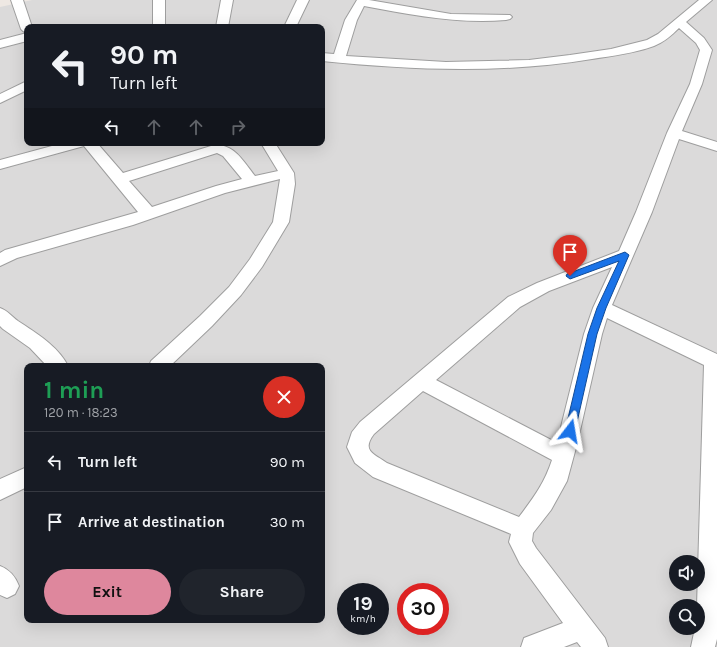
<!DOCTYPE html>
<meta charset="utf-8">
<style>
:root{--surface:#171b24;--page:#20242c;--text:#f1f3f6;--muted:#9ea1a6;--line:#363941;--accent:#de879d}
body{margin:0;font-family:Karla,sans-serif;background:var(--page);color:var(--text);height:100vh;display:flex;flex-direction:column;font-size:15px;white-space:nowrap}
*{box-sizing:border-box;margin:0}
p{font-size:13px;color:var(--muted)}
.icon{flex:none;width:22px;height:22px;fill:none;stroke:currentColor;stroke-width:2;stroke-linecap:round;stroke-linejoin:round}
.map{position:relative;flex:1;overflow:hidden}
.drawer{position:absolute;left:24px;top:363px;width:301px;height:260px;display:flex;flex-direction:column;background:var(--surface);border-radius:8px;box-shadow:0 4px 16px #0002}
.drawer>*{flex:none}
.guide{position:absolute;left:24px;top:24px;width:301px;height:122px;border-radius:8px;box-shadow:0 4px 16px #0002;background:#171b24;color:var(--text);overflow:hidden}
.tools{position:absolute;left:669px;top:555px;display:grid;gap:8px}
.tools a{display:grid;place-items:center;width:36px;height:36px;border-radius:50%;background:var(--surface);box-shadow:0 4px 16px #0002;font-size:20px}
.speed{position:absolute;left:337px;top:583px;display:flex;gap:8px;font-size:20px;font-weight:700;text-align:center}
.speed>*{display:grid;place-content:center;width:52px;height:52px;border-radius:50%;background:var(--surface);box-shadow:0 4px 16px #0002;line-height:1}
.speed small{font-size:10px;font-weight:400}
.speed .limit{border:6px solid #d22;background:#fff;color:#111}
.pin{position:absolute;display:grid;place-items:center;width:34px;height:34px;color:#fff;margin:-41px -17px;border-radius:50% 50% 50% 0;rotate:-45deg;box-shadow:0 0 4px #0007}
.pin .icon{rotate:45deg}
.me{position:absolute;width:44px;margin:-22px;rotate:14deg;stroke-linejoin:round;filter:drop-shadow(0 0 3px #0008)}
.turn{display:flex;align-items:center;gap:14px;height:84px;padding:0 20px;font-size:18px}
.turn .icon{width:52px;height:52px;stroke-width:2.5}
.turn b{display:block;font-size:28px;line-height:34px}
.lanes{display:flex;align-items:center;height:38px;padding:0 20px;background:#0003;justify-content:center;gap:20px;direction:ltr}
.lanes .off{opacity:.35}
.round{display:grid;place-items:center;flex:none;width:42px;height:42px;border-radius:21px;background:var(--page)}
.headline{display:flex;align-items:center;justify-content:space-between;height:68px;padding:0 20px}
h1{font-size:24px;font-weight:700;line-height:30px;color:#1e9e55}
.button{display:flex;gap:8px;margin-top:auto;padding:8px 20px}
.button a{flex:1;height:46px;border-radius:24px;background:var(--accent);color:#111;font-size:16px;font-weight:700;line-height:46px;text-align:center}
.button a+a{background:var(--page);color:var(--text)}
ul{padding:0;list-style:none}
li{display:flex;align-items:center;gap:12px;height:60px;padding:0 20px;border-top:1px solid var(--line)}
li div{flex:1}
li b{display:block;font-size:15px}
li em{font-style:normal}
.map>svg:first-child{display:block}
.residential{fill:#dbdada;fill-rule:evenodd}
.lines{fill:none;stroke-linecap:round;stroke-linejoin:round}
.minor-casing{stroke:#9e9e9e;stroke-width:2}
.minor{fill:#fff;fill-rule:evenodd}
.route{fill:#1a73e8;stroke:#114b97}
</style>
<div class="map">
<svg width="717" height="647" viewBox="0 0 717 647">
<rect width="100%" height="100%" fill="#eee8e3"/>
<path class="residential" d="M32,0H717V647H0V7ZM27,27H322V143H27ZM27,366H322V620H27ZM676,562H698V584H676ZM346,592H380V626H346ZM406,592H440V626H406ZM676,606H698V628H676Z"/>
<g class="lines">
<g class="minor-casing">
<path id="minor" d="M11,0H23L32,27H27V33L23,31L21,29Z
M153,0H165V27H153Z
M221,0H233L228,27H216Z
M297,0H309L296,27H284Z
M357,0H369L451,14L510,15L512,17L510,19L506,20C458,24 412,15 364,6L357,20L346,56L446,62L529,60L570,55L611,49L647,40L658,34L699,0H712L686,22L704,38L712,50L702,84L682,131L717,142V151L679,139L652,212L612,305L717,354V639L715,647H691L695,628H698V606H697L704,365L607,318L602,334L577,444L567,481L551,510L533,533L532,541L536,548L605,638L608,647H581L577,642L564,647H521L524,638L563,623L520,564L509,542L511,534L373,477L355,463L347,447L352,432L360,422L508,297L537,283L619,251L636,212L667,133L690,84L700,50L696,43L679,28C672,35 664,42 654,46C635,53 612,56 592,59C502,74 412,70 322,61V53L334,54L345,20ZM612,267L593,308L584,334L557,443L436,380L520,307L549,291ZM423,391L552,460C544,484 534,497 519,517L387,463C374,454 361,451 374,434Z
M27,33V41L0,48V40Z
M27,81V90L0,103V94Z
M63,143H97L123,173L211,146C233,141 243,161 255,176L278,171L261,143H275L294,173L295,184L289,222L262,267L241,295L212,326L170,366H149L151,361L200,316L229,287L250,259L273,222L280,179L225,193L133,225L17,258L0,266V253L5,250L138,212L84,146L0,169V160ZM217,153L223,156L242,179L216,186L152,207L129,181Z
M0,308C8,311 11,316 18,321C36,333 58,346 68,366H47L30,348L3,329L0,326Z
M27,467V487L0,500V479Z
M0,566C10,570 15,576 19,586L15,594L7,598L0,595Z"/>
</g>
<use href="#minor" class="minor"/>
</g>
<path class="route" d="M625,252L629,255L606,308L597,334L575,431L573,434L570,435L566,434L565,431L588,334L597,308L619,261L570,279L566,276L567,274Z"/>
</svg>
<div class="tools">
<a><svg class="icon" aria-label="sound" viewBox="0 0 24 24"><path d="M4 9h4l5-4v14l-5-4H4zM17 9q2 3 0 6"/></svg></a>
<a><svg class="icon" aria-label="search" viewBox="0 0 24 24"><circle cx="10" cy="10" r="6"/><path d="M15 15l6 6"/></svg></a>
</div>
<div class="speed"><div>19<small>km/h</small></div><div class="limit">30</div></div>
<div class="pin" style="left:570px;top:276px;background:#d93025"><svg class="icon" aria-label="arrive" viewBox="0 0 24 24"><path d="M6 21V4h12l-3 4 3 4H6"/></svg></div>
<svg class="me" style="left:570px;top:431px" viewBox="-20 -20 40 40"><path d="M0-17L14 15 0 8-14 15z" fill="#1a73e8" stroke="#fff" stroke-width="4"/></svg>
<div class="guide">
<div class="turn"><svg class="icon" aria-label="left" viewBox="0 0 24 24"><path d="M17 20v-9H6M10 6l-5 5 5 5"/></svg><div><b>90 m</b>Turn left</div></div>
<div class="lanes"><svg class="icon" aria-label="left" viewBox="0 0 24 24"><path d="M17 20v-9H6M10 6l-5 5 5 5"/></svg><svg class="icon off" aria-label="ahead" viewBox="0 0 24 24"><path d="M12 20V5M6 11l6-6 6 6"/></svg><svg class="icon off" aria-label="ahead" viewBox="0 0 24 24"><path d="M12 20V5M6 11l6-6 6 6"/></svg><svg class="icon off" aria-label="right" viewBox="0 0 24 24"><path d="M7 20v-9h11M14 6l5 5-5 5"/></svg></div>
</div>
<section class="drawer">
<div class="headline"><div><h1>1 min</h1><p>120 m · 18:23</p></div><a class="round" style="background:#d93025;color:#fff"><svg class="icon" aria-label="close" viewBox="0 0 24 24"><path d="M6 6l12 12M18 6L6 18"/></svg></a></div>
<ul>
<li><svg class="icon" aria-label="left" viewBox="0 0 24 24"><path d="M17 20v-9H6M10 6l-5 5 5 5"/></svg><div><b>Turn left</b></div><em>90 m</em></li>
<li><svg class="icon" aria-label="arrive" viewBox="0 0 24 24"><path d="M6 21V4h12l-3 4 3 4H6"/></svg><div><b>Arrive at destination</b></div><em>30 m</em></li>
</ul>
<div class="button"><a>Exit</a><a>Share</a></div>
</section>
</div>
